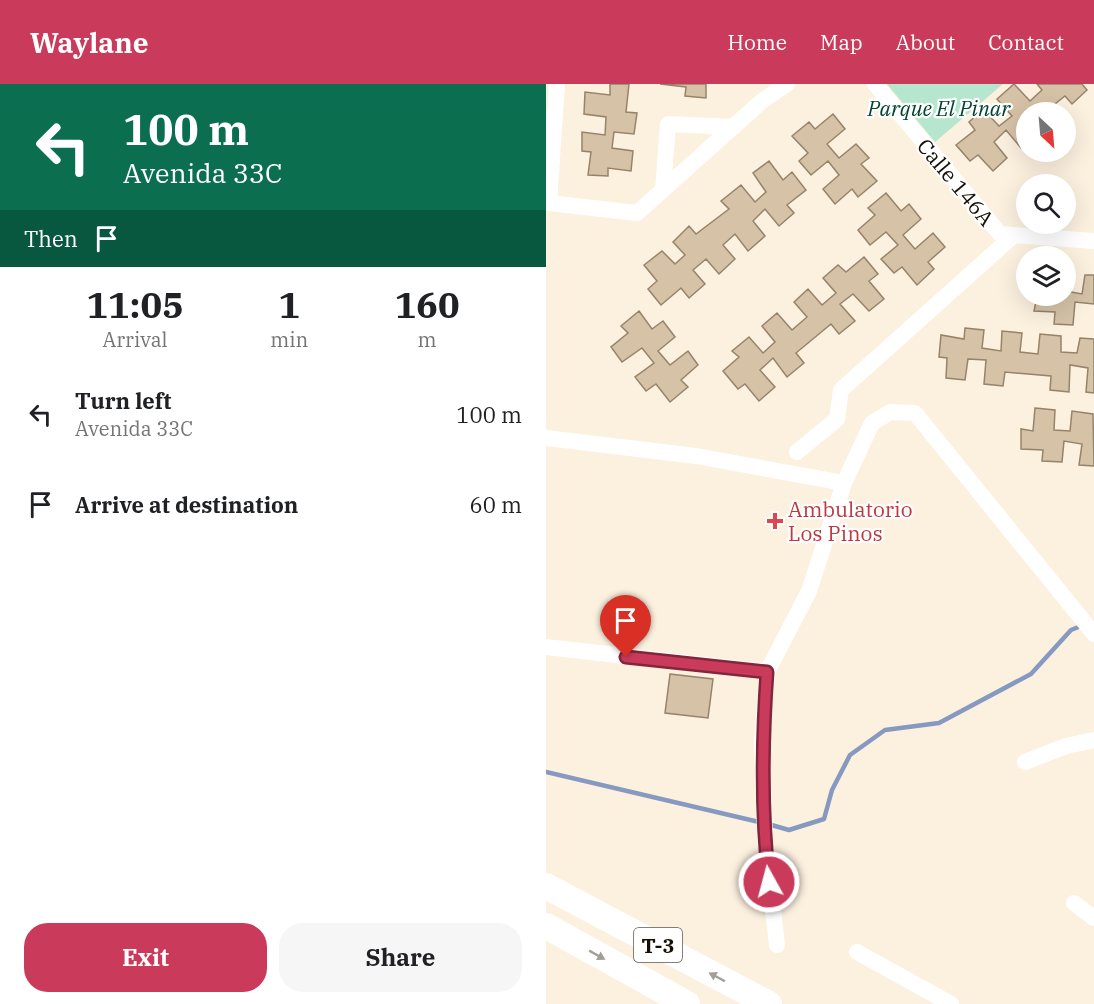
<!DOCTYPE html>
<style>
:root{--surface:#fff;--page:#f6f6f6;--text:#202124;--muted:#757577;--accent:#ca3a5b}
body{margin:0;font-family:"IBM Plex Serif",serif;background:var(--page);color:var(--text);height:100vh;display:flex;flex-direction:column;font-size:22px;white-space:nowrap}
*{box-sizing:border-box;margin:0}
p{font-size:20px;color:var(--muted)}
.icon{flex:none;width:33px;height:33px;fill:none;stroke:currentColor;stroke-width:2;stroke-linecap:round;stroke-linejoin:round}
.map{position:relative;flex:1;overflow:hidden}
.details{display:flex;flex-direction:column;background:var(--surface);width:546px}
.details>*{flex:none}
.guide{background:#0b6e4f;color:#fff;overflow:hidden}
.needle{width:39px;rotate:154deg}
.buttons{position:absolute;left:470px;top:18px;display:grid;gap:12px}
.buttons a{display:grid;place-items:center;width:60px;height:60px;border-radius:50%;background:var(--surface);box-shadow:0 6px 24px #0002;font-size:30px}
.pin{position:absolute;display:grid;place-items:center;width:51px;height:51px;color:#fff;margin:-62px -26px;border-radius:50% 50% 50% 0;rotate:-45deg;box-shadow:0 0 6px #0007}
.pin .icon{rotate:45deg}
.me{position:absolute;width:66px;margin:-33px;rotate:353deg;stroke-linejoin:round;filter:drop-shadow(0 0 4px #0008)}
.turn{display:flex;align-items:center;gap:21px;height:126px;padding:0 24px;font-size:27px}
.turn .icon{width:78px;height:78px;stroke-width:2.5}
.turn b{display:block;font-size:42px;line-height:51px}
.then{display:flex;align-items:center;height:57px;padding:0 24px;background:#0003;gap:12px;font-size:22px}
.eta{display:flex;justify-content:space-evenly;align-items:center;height:102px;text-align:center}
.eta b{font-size:36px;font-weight:700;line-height:42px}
.primary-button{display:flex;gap:12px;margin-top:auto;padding:12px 24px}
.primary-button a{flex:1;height:69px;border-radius:24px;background:var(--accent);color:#fff;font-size:24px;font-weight:700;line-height:69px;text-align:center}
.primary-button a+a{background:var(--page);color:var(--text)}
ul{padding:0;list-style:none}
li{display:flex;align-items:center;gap:18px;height:90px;padding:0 24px}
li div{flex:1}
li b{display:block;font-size:22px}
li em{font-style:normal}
header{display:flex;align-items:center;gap:36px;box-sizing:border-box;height:84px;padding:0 30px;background:var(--accent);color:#fff}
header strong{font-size:28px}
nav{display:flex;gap:33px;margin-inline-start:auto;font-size:21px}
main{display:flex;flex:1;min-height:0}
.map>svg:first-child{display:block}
.green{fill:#b6e6ce}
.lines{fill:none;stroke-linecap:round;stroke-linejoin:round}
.stream{stroke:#8599c1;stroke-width:4.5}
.building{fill:#d5c2a7;stroke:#95846a;stroke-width:1.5}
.minor{stroke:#fff;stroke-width:16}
.primary{stroke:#fff;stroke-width:26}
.oneway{fill:#a29f9b}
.route-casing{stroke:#83263b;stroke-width:15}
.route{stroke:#ca3a5b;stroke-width:10}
.health-dot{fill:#e0444e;stroke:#fff;stroke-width:2}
.labels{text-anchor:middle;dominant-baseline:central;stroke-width:4.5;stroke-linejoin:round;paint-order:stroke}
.shield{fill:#fff;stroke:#5c5751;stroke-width:1.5}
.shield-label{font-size:20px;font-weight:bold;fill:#160f06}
.park-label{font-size:21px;font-style:italic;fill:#00442d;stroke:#fff}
.street-label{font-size:21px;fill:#160f06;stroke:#fff}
.health-label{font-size:21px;fill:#be3a42;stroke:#fff;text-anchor:start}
</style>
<header>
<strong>Waylane</strong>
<nav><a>Home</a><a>Map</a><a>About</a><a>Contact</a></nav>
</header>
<main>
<section class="details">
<div class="guide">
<div class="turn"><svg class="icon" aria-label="left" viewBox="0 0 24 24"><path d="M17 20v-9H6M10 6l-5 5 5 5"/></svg><div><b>100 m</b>Avenida 33C</div></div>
<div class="then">Then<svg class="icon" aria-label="arrive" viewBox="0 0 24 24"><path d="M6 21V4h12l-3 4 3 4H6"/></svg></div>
</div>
<div class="eta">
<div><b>11:05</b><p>Arrival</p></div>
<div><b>1</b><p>min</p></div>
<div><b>160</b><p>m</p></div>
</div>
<ul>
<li><svg class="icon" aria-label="left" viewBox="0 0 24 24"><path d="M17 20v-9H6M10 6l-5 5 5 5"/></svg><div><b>Turn left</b><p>Avenida 33C</p></div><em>100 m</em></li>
<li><svg class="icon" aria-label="arrive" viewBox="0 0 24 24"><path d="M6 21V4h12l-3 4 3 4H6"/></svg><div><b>Arrive at destination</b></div><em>60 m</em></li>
</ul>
<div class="primary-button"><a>Exit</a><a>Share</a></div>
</section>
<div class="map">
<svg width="548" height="920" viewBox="0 0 548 920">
<rect width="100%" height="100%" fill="#fcf0df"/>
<path class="green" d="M341,0H457L389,58Z"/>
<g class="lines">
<path class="stream" d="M0,688L213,738
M222,740L243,746L278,735L286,706L304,671L339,646L393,639L485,590L525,546L535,542"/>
</g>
<path class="building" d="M64,0H83L80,28L91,29L88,50L68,48L66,64L87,67L85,87L62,84V92L42,91L45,68L36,67V48L59,51L60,33L38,30L39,8L64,11Z
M114,0H160V14L139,12L140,3Z
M468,0L484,17L496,6L491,0H536L541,6L526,20L519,12L499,28H480V60L475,64L460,46L448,58L461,74L447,87L432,71L424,77L410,61L429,46L423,38L437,25L453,42L466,32L451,15Z
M287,30L299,45L281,60L293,74L310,60L323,74L315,80L331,97L312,113L306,105L289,120L277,105L293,91L282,77L265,91L253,77L262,69L246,52L263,38L269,45Z
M223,77L237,96L246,88L260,106L241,121L248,129L233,142L219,125L207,137L219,152L202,167L189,150L177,161L189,175L173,190L160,175L147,186L159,200L143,214L135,204L115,221L102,205L111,197L98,181L116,167L129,180L139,171L127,158L143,142L150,150L183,125L175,117L195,101L209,118L220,108L207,89Z
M340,109L355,127L363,120L375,135L357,151L369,165L387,149L399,163L382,178L388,185L371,201L356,183L348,189L335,175L352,161L340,148L324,161L312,146L329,131L322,124Z
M318,173L332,190L323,197L338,215L323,227L307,210L294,220L309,237L293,250L285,240L250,269L258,279L241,293L227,274L214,286L229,303L213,317L199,300L192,305L177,287L193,273L186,267L203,253L217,269L229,258L216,242L231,229L246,246L261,233L248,218L262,205L276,221L290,209L277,194L292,181L300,188Z
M539,191H548V220L529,218L527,241L508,240L509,228L488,227L491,212H519V207L536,210Z
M93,227L106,245L117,237L129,253L112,267L124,281L142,267L152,281L135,296L142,303L124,318L110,300L100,307L89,293L108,279L96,264L76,278L65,263L82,249L75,242Z
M419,244L438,246L436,264L455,267L456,247L476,249L474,268L492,270L494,250L515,252V268L531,269L534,254L548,255V309L540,308L542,284L524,281L523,308L504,306L505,292L459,288L457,302L438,300L440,276L422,275L419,296L400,294L401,274L393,273L395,251L418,255Z
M489,324L509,326L508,346L524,347L526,327L547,330L548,382L533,381L536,360L518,357L516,378L496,377L497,366L475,365V345L487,347Z
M124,590L167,595L162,634L119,629Z"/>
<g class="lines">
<path class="minor" d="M11,0L3,119L91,129L216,17L241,0
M329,0L454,150L548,157
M117,106L122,40L188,43
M0,354L150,372L298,399
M251,368L291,335L295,306L468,151
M0,563L221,588L216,660L219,756L231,861
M221,588L263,507L298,399L326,339L344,328L369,329L548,550
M479,678L520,662L548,656
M528,819L548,834
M311,868L405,920"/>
<path class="primary" d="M0,802L223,920
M0,842L141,920"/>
</g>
<defs><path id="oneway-solid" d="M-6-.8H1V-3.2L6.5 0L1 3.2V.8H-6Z" transform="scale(1.5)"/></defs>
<g class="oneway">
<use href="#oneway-solid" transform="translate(51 871) rotate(29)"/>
<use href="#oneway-solid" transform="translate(171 893) rotate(-152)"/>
</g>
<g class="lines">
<g class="route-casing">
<path id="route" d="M80,573L221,588C216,658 215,728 223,798"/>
</g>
<use href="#route" class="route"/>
</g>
<path class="health-dot" d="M226 428h6v6h6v6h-6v6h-6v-6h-6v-6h6z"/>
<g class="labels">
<rect class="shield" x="88" y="844" width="48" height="34" rx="4.5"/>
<g class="shield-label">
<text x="112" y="861">T-3</text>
</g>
<g class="park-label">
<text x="393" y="24">Parque El Pinar</text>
</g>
<g class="street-label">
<text transform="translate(410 98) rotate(50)">Calle 146A</text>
</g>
<g class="health-label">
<text x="242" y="425">Ambulatorio<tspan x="242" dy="24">Los Pinos</tspan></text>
</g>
</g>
</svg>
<div class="buttons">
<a><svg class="needle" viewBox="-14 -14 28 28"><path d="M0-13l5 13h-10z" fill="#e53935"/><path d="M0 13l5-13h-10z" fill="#757577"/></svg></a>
<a><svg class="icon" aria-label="search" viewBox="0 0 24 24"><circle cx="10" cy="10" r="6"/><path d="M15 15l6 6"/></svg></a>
<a><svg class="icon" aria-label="layers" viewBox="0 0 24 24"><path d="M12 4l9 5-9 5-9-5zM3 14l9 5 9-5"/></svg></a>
</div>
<div class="pin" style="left:80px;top:573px;background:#d93025"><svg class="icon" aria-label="arrive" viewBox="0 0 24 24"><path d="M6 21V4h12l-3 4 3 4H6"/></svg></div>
<svg class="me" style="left:223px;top:798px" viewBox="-20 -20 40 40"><circle r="17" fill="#ca3a5b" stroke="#fff" stroke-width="3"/><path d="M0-11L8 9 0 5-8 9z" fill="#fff"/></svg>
</div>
</main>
